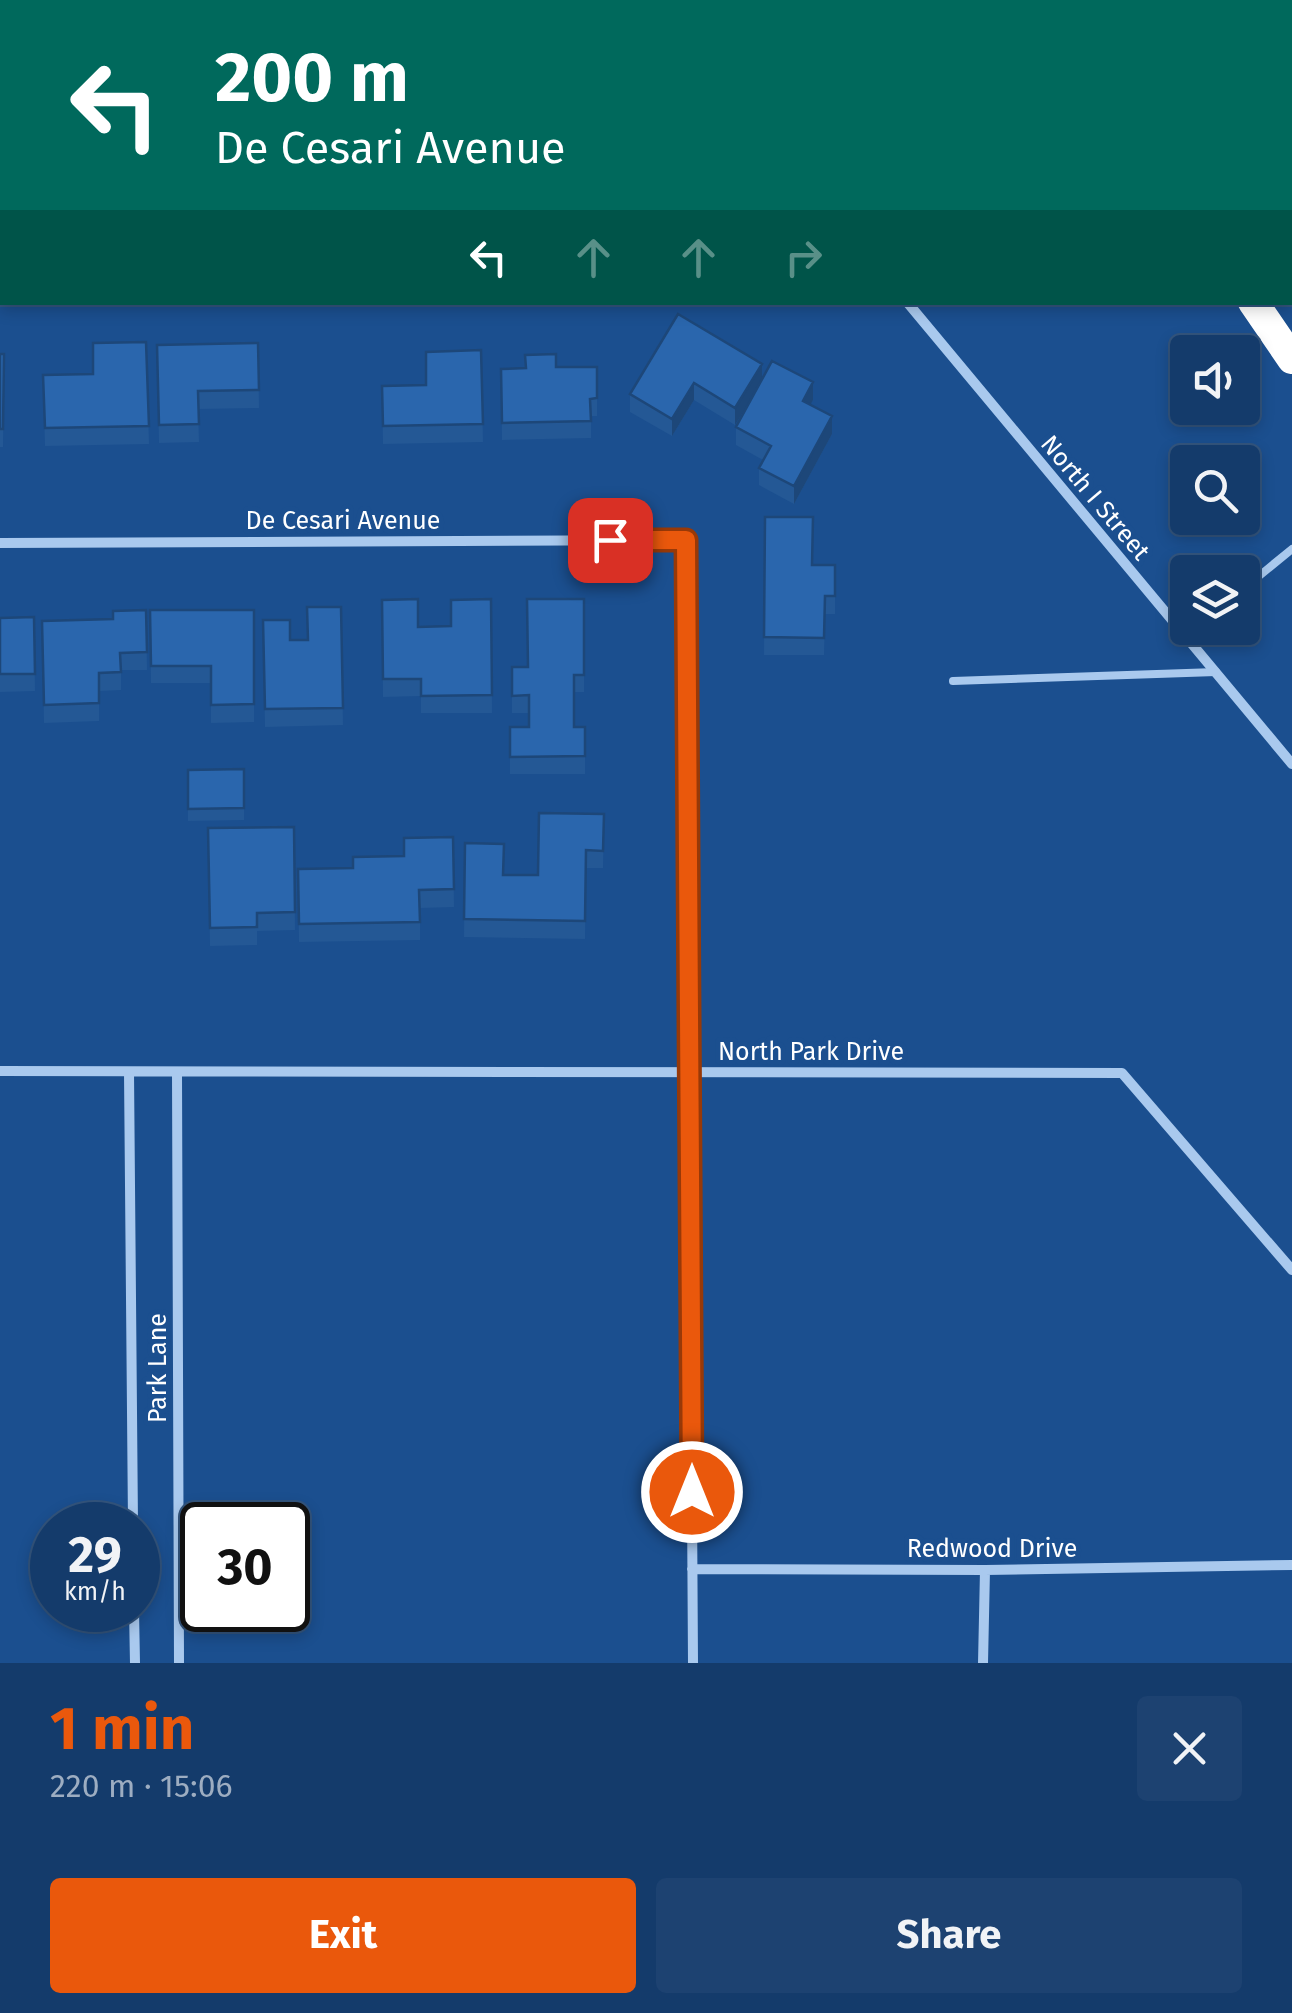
<!DOCTYPE html>
<meta charset="utf-8">
<style>
:root{--surface:#143b6b;--page:#1d4271;--text:#f1f3f6;--muted:#9dadc1;--line:#33557e;--accent:#ea580c}
body{margin:0;font-family:"Fira Sans",sans-serif;background:var(--page);color:var(--text);height:100vh;display:flex;flex-direction:column;font-size:38px;white-space:nowrap}
*{box-sizing:border-box;margin:0}
p{font-size:32px;color:var(--muted)}
.icon{flex:none;width:55px;height:55px;fill:none;stroke:currentColor;stroke-width:2;stroke-linecap:round;stroke-linejoin:round}
.map{position:relative;height:1663px;overflow:hidden}
.panel{display:flex;flex-direction:column;background:var(--surface);flex:1}
.panel>*{flex:none}
.top-card{position:absolute;left:0px;top:0px;width:1292px;height:305px;box-shadow:0 5px 15px #0003,0 0 0 2px var(--line);background:#00695c;color:#fff;overflow:hidden}
.fabs{position:absolute;left:1170px;top:335px;display:grid;gap:20px}
.fabs a{display:grid;place-items:center;width:90px;height:90px;border-radius:10px;background:var(--surface);box-shadow:0 5px 15px #0003,0 0 0 2px var(--line);font-size:50px}
.speed{position:absolute;left:30px;top:1502px;display:flex;gap:20px;font-size:50px;font-weight:700;text-align:center}
.speed>*{display:grid;place-content:center;width:130px;height:130px;border-radius:50%;background:var(--surface);box-shadow:0 5px 15px #0003,0 0 0 2px var(--line);line-height:1}
.speed small{font-size:25px;font-weight:400}
.speed .limit{border:5px solid #111;border-radius:15px;background:#fff;color:#111}
.pin{position:absolute;display:grid;place-items:center;width:85px;height:85px;color:#fff;margin:-42px;border-radius:20px;box-shadow:0 5px 15px #0006}
.me{position:absolute;width:110px;margin:-55px;rotate:0deg;stroke-linejoin:round;filter:drop-shadow(0 0 8px #0008)}
.turn{display:flex;align-items:center;gap:35px;height:210px;padding:0 50px;font-size:45px}
.turn .icon{width:130px;height:130px;stroke-width:2.5}
.turn b{display:block;font-size:70px;line-height:85px}
.lanes{display:flex;align-items:center;height:95px;padding:0 50px;background:#0003;justify-content:center;gap:50px;direction:ltr}
.lanes .off{opacity:.35}
.round{display:grid;place-items:center;flex:none;width:105px;height:105px;border-radius:10px;background:var(--page)}
.headline{display:flex;align-items:center;justify-content:space-between;height:170px;padding:0 50px}
h1{font-size:60px;font-weight:700;line-height:75px;color:var(--accent)}
.primary-button{display:flex;gap:20px;margin-top:auto;padding:20px 50px}
.primary-button a{flex:1;height:115px;border-radius:10px;background:var(--accent);color:#fff;font-size:40px;font-weight:700;line-height:115px;text-align:center}
.primary-button a+a{background:var(--page);color:var(--text)}
.map>svg:first-child{display:block}
.lines{fill:none;stroke-linecap:round;stroke-linejoin:round}
.lane{stroke:#a9c9ee;stroke-width:8}
.street{stroke:#a9c9ee;stroke-width:10}
.highway{stroke:#fff;stroke-width:30}
.wall{fill:#245895}
.shaded-wall{fill:#1d4779}
.building{fill:#2a66ad;stroke:#1d4779;stroke-width:2.5}
.route-casing{stroke:#983908;stroke-width:25}
.route{stroke:#ea580c;stroke-width:18}
.labels{text-anchor:middle;dominant-baseline:central;stroke-width:10;stroke-linejoin:round;paint-order:stroke}
.street-label{font-size:25px;fill:#fff;stroke:#1b4f8f}
</style>
<div class="map">
<svg width="1292" height="1663" viewBox="0 0 1292 1663">
<rect width="100%" height="100%" fill="#1b4f8f"/>
<g class="lines">
<path class="lane" d="M490,0V2
M390,2V0
M1242,590L1292,549
M953,681L1216,672"/>
<path class="street" d="M747,0L748,2
M0,258H2
M907,302L1292,764
M0,543L686,540L693,1663
M0,1071L1122,1073L1292,1270
M129,1072L133,1525
M177,1073L179,1663
M692,1569L985,1570L1292,1565
M134,1610L135,1663
M983,1663L985,1570"/>
<path class="highway" d="M1017,0L1019,2
M1159,0L1162,2
M1290,140L1292,142
M1290,183L1292,186
M1253,302L1292,359"/>
</g>
<path class="wall" d="M0,155H2V206H0Z
M678,314L762,380L813,400L810,405L832,434L794,504L759,485V468L763,460L736,445V427L751,399L735,425L694,400L672,436L630,412V394Z
M146,342L149,444L45,446L43,375L93,374Z
M258,343L259,408L198,409L199,442L159,443L157,345Z
M481,350L483,442L383,444L382,386L426,385Z
M0,354H4L3,447H0Z
M597,367V416H591V438L502,440L501,369Z
M765,517L812,565H835V614H825L824,655H764Z
M491,599L492,713H421V696L383,697L382,600L418,627L451,626Z
M584,599V692H574V727H585V774H510V727H529V713H512V667H527Z
M341,607L343,725L265,727L263,620L290,640H307Z
M146,610L147,670H121V690L99,691V721L44,723L42,621L113,619Z
M150,610H254V722L211,723V683H151Z
M34,617L35,691L0,692V618Z
M244,769V820L188,821V770Z
M604,814L603,868H586L585,939L464,937L465,843L504,875H538Z
M294,827L295,930L257,931V945L210,946L208,828Z
M453,837L454,907L420,908V940L299,942L298,869L353,868L404,856Z"/>
<path class="shaded-wall" d="M762,364V382L735,425V408Z
M813,382V400L803,419V401Z
M694,383V400L672,436V419Z
M832,416V434L794,504V486Z"/>
<path class="building" d="M142,0H302V2H142Z
M574,0H676L677,2H574Z
M0,155H2V188H0Z
M678,314L762,364L735,408L694,383L672,419L630,394Z
M146,342L149,426L45,428L43,375L93,374V343Z
M258,343L259,390L198,391L199,424L159,425L157,345Z
M481,350L483,424L383,426L382,386L426,385V352Z
M0,354H4L3,429H0Z
M556,354V367H597V398L590,399L591,421L502,423L501,369L526,368L525,355Z
M772,361L813,382L803,401L832,416L794,486L759,468L771,446L736,427Z
M765,517H813L812,565H835V596H825L824,638L764,637Z
M418,599V627L451,626V600L491,599L492,695L421,696V679H383L382,600Z
M527,599H584V675H574V727H585V756L510,757V727H529V695L512,696V667H528Z
M307,607H341L343,708L265,709L263,620H290V640H308Z
M146,610L147,652L120,653L121,672L99,673V703L44,705L42,621L113,619V611Z
M150,610H254V704L211,705V666H151Z
M34,617L35,674H0V618Z
M244,769V808L188,809V770Z
M539,813L604,814L603,851L586,850L585,921L464,919L465,843L504,844L503,875H538Z
M294,827L295,912L257,913V927L210,928L208,828Z
M453,837L454,889L419,890L420,922L299,924L298,869L353,868V857L404,856V838Z"/>
<g class="lines">
<g class="route-casing">
<path id="route" d="M610,540H686L692,1492"/>
</g>
<use href="#route" class="route"/>
</g>
<g class="labels">
<g class="street-label">
<text transform="translate(1095 498) rotate(50)">North I Street</text>
<text x="343" y="521">De Cesari Avenue</text>
<text x="811" y="1052">North Park Drive</text>
<text transform="translate(158 1368) rotate(-90)">Park Lane</text>
<text x="992" y="1549">Redwood Drive</text>
</g>
</g>
</svg>
<div class="fabs">
<a><svg class="icon" aria-label="sound" viewBox="0 0 24 24"><path d="M4 9h4l5-4v14l-5-4H4zM17 9q2 3 0 6"/></svg></a>
<a><svg class="icon" aria-label="search" viewBox="0 0 24 24"><circle cx="10" cy="10" r="6"/><path d="M15 15l6 6"/></svg></a>
<a><svg class="icon" aria-label="layers" viewBox="0 0 24 24"><path d="M12 4l9 5-9 5-9-5zM3 14l9 5 9-5"/></svg></a>
</div>
<div class="speed"><div>29<small>km/h</small></div><div class="limit">30</div></div>
<div class="pin" style="left:610px;top:540px;background:#d93025"><svg class="icon" aria-label="arrive" viewBox="0 0 24 24"><path d="M6 21V4h12l-3 4 3 4H6"/></svg></div>
<svg class="me" style="left:692px;top:1492px" viewBox="-20 -20 40 40"><circle r="17" fill="#ea580c" stroke="#fff" stroke-width="3"/><path d="M0-11L8 9 0 5-8 9z" fill="#fff"/></svg>
<div class="top-card">
<div class="turn"><svg class="icon" aria-label="left" viewBox="0 0 24 24"><path d="M17 20v-9H6M10 6l-5 5 5 5"/></svg><div><b>200 m</b>De Cesari Avenue</div></div>
<div class="lanes"><svg class="icon" aria-label="left" viewBox="0 0 24 24"><path d="M17 20v-9H6M10 6l-5 5 5 5"/></svg><svg class="icon off" aria-label="ahead" viewBox="0 0 24 24"><path d="M12 20V5M6 11l6-6 6 6"/></svg><svg class="icon off" aria-label="ahead" viewBox="0 0 24 24"><path d="M12 20V5M6 11l6-6 6 6"/></svg><svg class="icon off" aria-label="right" viewBox="0 0 24 24"><path d="M7 20v-9h11M14 6l5 5-5 5"/></svg></div>
</div>
</div>
<section class="panel">
<div class="headline"><div><h1>1 min</h1><p>220 m · 15:06</p></div><a class="round"><svg class="icon" aria-label="close" viewBox="0 0 24 24"><path d="M6 6l12 12M18 6L6 18"/></svg></a></div>
<div class="primary-button"><a>Exit</a><a>Share</a></div>
</section>
